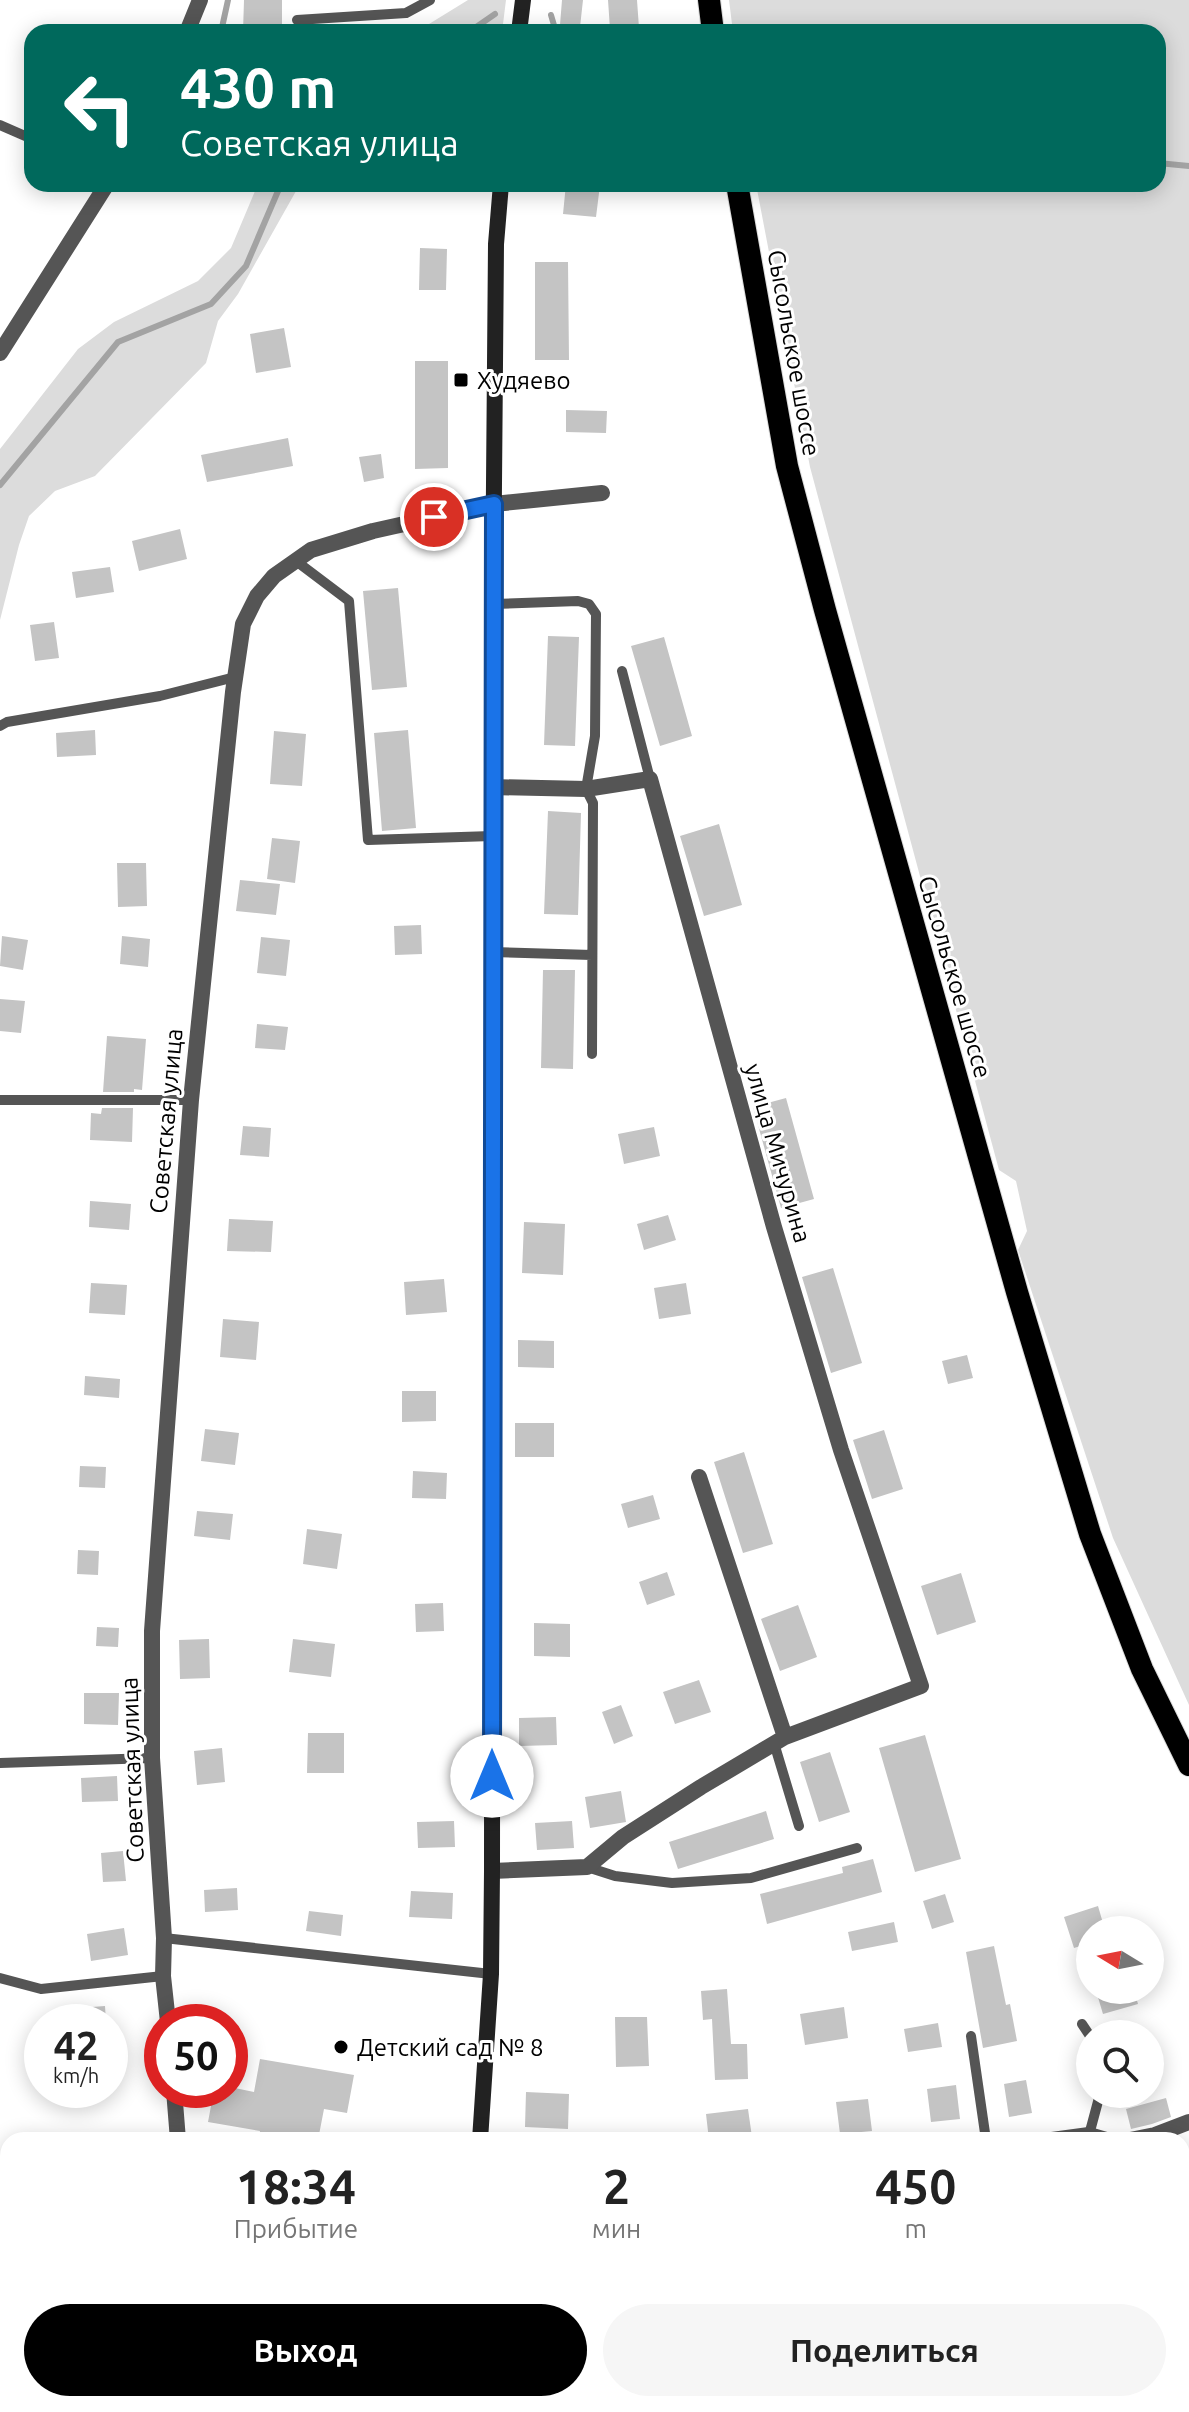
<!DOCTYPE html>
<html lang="ru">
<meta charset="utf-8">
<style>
:root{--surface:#fff;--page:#f6f6f6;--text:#222;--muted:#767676;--accent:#000}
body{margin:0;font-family:Ubuntu,sans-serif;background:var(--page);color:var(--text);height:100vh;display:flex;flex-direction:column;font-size:30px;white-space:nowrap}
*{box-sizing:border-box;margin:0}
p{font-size:26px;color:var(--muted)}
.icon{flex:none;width:44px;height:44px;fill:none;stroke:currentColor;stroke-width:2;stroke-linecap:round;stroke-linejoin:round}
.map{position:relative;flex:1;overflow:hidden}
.panel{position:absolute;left:0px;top:2132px;width:1190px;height:280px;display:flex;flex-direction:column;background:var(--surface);border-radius:24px 24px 0 0;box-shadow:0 4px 20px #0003}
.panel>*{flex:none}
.hud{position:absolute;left:24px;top:24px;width:1142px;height:168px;border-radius:24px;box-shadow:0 4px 20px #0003;background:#00695c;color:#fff;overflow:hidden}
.needle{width:52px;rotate:280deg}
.fabs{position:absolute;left:1076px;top:1916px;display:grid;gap:16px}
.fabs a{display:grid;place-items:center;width:88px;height:88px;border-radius:50%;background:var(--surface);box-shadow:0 4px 20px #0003;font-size:40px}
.speed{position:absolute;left:24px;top:2004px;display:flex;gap:16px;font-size:40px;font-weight:700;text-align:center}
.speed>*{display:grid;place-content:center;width:104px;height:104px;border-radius:50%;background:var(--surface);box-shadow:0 4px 20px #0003;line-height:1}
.speed small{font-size:20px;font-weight:400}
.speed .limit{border:12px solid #d22;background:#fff;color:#111}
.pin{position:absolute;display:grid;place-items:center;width:68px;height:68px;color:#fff;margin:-34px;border:4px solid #fff;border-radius:50%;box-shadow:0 2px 8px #0007}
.me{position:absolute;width:88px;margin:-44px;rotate:0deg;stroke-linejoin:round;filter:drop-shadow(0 0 6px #0008)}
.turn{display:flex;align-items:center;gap:28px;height:168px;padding:0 24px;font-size:36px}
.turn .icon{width:104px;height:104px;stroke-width:2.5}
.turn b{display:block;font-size:56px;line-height:68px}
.eta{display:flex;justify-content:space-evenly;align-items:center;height:136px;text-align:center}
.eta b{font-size:48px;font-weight:600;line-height:56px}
.action{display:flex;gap:16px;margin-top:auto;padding:16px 24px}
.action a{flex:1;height:92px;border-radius:48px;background:var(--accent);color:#fff;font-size:32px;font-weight:600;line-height:92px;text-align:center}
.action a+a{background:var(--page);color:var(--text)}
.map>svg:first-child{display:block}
.green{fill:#dcdcdc}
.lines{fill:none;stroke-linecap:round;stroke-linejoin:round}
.stream{stroke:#a3a3a3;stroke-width:6}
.building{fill:#c4c4c4}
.trunk-casing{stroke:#dbdbdb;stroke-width:24}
.service{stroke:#555;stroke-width:10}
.minor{stroke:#555;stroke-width:16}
.secondary{stroke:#222;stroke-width:16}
.trunk{stroke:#000;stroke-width:22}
.route-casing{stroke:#114b97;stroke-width:20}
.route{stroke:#1a73e8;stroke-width:14}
.poi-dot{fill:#000;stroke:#fff;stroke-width:3}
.labels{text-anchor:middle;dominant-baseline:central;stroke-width:6;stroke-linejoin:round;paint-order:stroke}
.street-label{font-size:24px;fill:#000;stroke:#fff}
.poi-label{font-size:24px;fill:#000;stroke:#fff;text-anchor:start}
</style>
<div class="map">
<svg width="1189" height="2412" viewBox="0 0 1189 2412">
<rect width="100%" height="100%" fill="#fff"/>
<path class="green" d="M468,0H506L502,32H416Z
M729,0H1189V1705L1113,1538L1018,1250L1027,1231L1016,1181L999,1170L810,467L756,184H1158V32H733Z
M258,184H300L238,294L218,321L206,363L95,476L55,491L29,516L19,545L0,620V449L78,349L114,322L198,281L231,248Z
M0,2273L8,2306V2404H47V2412H0Z"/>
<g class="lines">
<path class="stream" d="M551,15L556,32
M221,32L228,0
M469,32L495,14
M1158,163L1189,166
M0,485L118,342L211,304L246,266L281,184"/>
</g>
<path class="building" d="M244,0H282V32H243Z
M562,0H583L580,27L560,25Z
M608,0H637L639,28L610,29Z
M566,184L600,185L596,217L563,214Z
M420,248L447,249L446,290H419Z
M535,262H568L569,360H535Z
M284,328L291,367L256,373L250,334Z
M415,361H448V468L415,469Z
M566,410L607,411L606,433L566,432Z
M288,438L293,466L207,482L201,455Z
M381,454L384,478L364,482L359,457Z
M180,529L187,559L139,571L132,541Z
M110,567L114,592L76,598L72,572Z
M398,588L407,687L372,690L363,591Z
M54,622L59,658L35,661L30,625Z
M548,636L579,637L575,746L544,745Z
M664,637L692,736L660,746L631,646Z
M95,730L96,755L57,757L56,733Z
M408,730L416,828L382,831L374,733Z
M274,731L306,734L302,786L270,784Z
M548,811L581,813L578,915L544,914Z
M719,824L742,905L704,916L680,836Z
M272,838L300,841L295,883L267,879Z
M117,863H146L147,906L118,907Z
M240,880L280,884L276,915L236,911Z
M421,925L422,954L395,955L394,926Z
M2,936L28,940L23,970L0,966Z
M122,936L150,939L148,967L120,964Z
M261,937L290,940L286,976L257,973Z
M543,970H575L573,1069L541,1068Z
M0,999L25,1001L21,1033L0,1031Z
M257,1024L288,1027L285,1050L255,1048Z
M107,1036L146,1039L142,1090L134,1089V1092H103Z
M786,1098L814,1199L781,1208L753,1107Z
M102,1108H133L132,1142L90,1140L91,1113L101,1114Z
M243,1126L271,1128L269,1157L240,1155Z
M654,1127L660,1156L624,1164L618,1134Z
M90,1201L131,1204L129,1230L89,1227Z
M668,1215L676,1240L644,1250L637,1224Z
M229,1219L273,1221L271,1252L227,1251Z
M524,1222L565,1224L563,1275L522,1273Z
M833,1268L862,1363L831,1373L802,1277Z
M444,1279L447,1312L406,1315L404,1282Z
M91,1283L127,1285L125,1315L89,1313Z
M686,1283L691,1314L659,1319L654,1288Z
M223,1319L259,1322L256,1360L220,1357Z
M518,1340L554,1341V1368L518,1367Z
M967,1355L973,1378L948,1384L942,1361Z
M85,1376L120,1379L119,1398L84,1395Z
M402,1391H436V1421L402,1422Z
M515,1423H554V1457H515Z
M205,1429L239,1433L235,1465L201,1461Z
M884,1430L903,1489L872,1499L853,1440Z
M744,1452L773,1544L743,1553L714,1462Z
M80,1466L106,1467L105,1488L79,1487Z
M413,1471L447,1473L446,1499L412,1498Z
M653,1495L660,1519L628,1528L621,1504Z
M197,1511L233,1514L230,1540L194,1536Z
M307,1529L342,1534L337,1569L303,1564Z
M78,1550L99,1551L98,1575L77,1574Z
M667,1572L675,1595L647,1605L639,1582Z
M961,1573L976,1622L937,1635L921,1586Z
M443,1603L444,1631L416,1632L415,1604Z
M798,1605L817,1657L780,1671L761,1619Z
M534,1623L570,1624V1657L534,1656Z
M97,1627L119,1628L118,1647L96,1646Z
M209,1639L210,1678L180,1679L179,1640Z
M293,1639L335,1644L331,1677L289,1672Z
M699,1680L711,1712L675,1724L663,1692Z
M84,1693H119L118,1725L84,1724Z
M621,1705L633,1736L614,1744L602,1712Z
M556,1717L557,1745L519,1746V1718Z
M308,1733H344V1773H307Z
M925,1735L961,1859L915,1872L879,1748Z
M222,1748L225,1782L197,1785L194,1751Z
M830,1752L850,1812L819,1822L800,1762Z
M117,1776L118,1801L82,1802L81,1778Z
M621,1791L626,1822L590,1828L585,1797Z
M766,1811L774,1839L678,1869L669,1842Z
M454,1821L455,1847L418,1848L417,1822Z
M572,1821L574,1848L537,1850L535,1823Z
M123,1851L126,1881L103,1882L101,1853Z
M873,1859L882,1892L767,1924L760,1894L843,1873L842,1867Z
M237,1888L238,1910L205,1912L204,1890Z
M411,1891L453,1893L452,1919L409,1917Z
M945,1894L954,1922L932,1929L923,1901Z
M1098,1906L1105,1930H1090V1943L1074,1948L1064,1917Z
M309,1911L343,1915L341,1936L306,1931Z
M894,1922L898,1942L852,1951L848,1932Z
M124,1928L128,1955L91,1961L87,1934Z
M994,1946L1006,2005L1010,2004L1017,2041L983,2048L966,1952Z
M727,1989L731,2044H747L748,2079L715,2080L712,2019L703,2020L701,1991Z
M1110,1990H1134L1138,2004L1103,2014L1097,1994Z
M105,2006L106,2022H53V2010Z
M844,2007L848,2038L805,2045L800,2014Z
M615,2017H647L649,2066L616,2067Z
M938,2023L942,2047L908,2052L904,2029Z
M260,2059L354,2075L347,2113L324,2109L318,2140H277L259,2137L260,2131L208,2122L214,2090H230V2087L254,2092Z
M1026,2080L1032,2113L1009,2117L1004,2084Z
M956,2085L960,2119L931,2122L927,2089Z
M526,2092L569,2094L568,2129L525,2127Z
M1166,2098L1171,2117L1152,2124L1131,2129L1126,2109Z
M868,2099L872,2131L840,2134L836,2102Z
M748,2109L752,2137L709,2140L706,2114Z"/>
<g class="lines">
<g class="trunk-casing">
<path id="trunk" d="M709,0L713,32
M737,184L787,466L825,610L1017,1292L1090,1534L1142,1669L1189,1765"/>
</g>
<path class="service" d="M297,20L406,13L430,0
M0,125L32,139
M296,561L349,601L368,840L492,836
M493,604L578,601L589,604L596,614L595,736L586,789L593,803L592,1054
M622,671L650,779
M0,726L7,722L160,696L235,677
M492,952L592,955
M0,1100H191
M774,1743L799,1826
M0,1763L152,1758
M587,1867L615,1876L672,1883L751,1878L857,1848
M164,1938L491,1974
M0,1978L41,1989L163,1976
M1082,2024L1090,2036
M971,2036L986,2140
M1089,2135L1100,2094
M805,2404L806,2412
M593,2405L723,2408
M488,2412L526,2404"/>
<path class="minor" d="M187,32L200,0
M0,353L107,184
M699,1477L785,1737
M492,1871L587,1867L623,1837L701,1787L785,1737L921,1686L841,1450L774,1227L650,779L586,789L492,787
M168,2022L163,1976L164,1938L152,1758V1631L191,1100L233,692L243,624L257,596L274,576L311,550L373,531L494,504L602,493
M174,2090L178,2140
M1052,2140L1089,2135L1106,2140
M1130,2140L1155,2135L1189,2122
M201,2412V2404"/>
<path class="secondary" d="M519,32L523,0
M480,2140L491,1974L492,1871L493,604L496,244L501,184
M448,2404L449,2412"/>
<use href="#trunk" class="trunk"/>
</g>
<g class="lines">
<g class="route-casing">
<path id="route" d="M434,517L494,504L492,1776"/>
</g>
<use href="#route" class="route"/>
</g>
<g class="poi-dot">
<rect x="453" y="372" width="16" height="16" rx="4"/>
<circle cx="341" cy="2047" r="8"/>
</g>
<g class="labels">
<g class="street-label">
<text transform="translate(794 353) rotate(80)">Сысольское шоссе</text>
<text transform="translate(955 977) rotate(74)">Сысольское шоссе</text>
<text transform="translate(166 1121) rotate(-85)">Советская улица</text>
<text transform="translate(778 1153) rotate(74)">улица Мичурина</text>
<text transform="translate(132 1770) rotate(-92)">Советская улица</text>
</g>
<g class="poi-label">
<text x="477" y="380">Худяево</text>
<text x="357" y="2047">Детский сад № 8</text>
</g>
</g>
</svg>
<div class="fabs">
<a><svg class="needle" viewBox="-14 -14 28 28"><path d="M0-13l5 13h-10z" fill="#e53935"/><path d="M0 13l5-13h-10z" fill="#767676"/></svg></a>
<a><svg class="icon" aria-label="search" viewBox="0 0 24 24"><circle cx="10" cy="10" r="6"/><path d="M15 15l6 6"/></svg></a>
</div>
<div class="speed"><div>42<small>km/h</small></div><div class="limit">50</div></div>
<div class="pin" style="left:434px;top:517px;background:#d93025"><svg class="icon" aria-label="arrive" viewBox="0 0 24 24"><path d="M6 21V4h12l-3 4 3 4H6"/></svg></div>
<svg class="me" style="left:492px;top:1776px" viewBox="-20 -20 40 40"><circle r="19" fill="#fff"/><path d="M0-13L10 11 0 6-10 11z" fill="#1a73e8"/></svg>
<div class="hud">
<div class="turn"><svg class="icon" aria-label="left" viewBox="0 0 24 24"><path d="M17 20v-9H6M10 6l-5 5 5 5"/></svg><div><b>430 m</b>Советская улица</div></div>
</div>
<section class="panel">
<div class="eta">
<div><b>18:34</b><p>Прибытие</p></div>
<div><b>2</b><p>мин</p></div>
<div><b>450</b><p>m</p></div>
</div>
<div class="action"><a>Выход</a><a>Поделиться</a></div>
</section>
</div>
